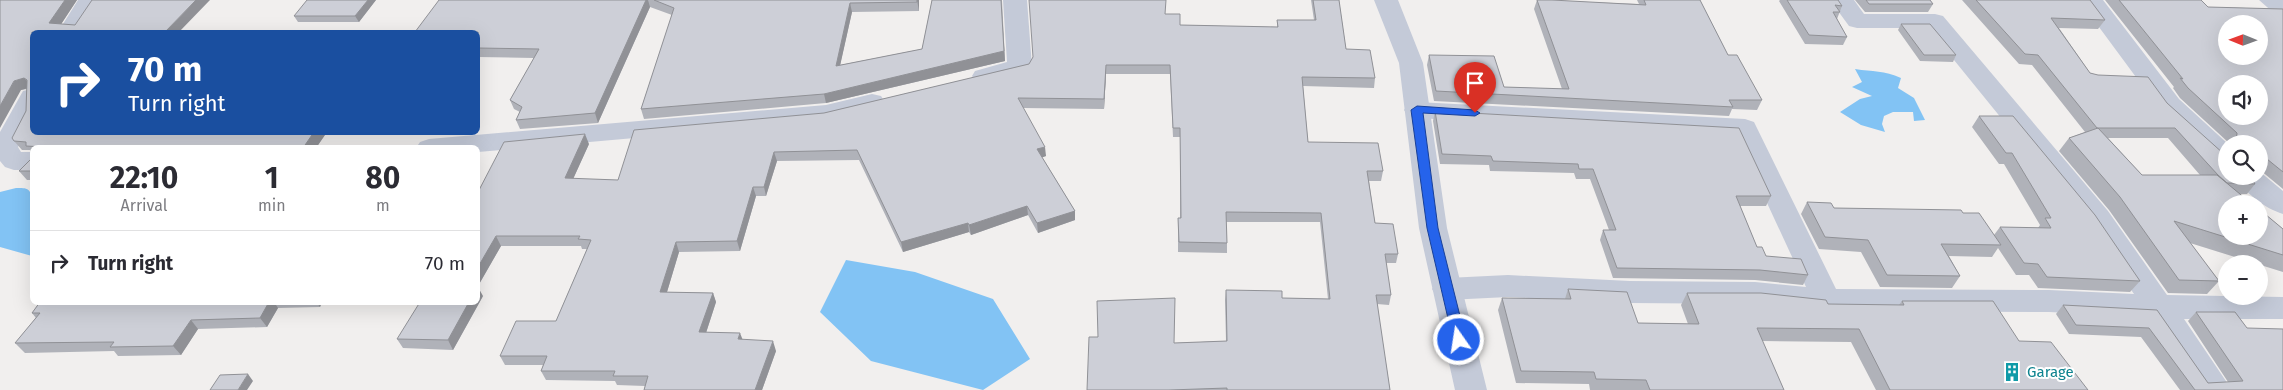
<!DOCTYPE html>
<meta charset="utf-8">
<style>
:root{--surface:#fff;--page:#f7f7f7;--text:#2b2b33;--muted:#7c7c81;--line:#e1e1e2}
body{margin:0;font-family:"Fira Sans",sans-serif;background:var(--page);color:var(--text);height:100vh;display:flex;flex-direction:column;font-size:19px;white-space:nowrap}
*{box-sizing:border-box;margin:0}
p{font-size:16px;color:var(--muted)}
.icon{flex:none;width:28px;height:28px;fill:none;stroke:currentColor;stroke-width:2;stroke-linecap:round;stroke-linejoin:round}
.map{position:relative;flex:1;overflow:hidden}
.drawer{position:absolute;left:30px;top:145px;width:450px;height:160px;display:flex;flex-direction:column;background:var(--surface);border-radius:8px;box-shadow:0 5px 20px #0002}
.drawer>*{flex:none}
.hud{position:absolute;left:30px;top:30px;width:450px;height:105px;border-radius:8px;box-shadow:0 5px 20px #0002;background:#1a4fa0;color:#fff;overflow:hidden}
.needle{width:32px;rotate:271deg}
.buttons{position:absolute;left:2218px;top:15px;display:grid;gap:10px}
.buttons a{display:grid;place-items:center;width:50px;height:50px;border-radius:50%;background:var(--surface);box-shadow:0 5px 20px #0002;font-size:25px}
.pin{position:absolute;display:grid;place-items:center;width:42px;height:42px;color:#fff;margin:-51px -21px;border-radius:50% 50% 50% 0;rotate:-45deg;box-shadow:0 0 5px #0007}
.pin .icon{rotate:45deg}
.me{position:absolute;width:55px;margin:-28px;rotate:347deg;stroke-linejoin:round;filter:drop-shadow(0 0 4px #0008)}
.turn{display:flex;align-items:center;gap:18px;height:105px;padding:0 15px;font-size:22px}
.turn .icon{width:65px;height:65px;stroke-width:2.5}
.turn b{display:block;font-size:35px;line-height:42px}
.eta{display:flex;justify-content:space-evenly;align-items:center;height:85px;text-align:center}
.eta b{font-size:30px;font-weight:700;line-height:35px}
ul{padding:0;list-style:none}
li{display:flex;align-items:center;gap:15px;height:65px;padding:0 15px;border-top:1px solid var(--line)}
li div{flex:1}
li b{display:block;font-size:19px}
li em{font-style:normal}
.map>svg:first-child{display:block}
.water{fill:#82c3f4}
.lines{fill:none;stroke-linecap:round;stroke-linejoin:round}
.minor{fill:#c4cad8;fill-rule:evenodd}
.tertiary{fill:#c4cad8;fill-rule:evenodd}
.wall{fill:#b0b2b9;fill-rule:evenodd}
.shaded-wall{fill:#909196}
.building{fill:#cdcfd7;stroke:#909196;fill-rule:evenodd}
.route{fill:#2563eb;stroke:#184099}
.labels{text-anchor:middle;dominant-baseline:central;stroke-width:4;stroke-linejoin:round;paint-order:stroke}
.culture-label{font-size:15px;fill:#0d838f;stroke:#fff;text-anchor:start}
</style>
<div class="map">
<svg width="2283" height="390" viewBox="0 0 2283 390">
<rect width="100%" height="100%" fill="#f1efee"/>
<path class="water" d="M1855,69C1873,72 1884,70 1901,78L1898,88L1914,98L1925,120L1914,121L1913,112H1893L1884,116L1882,124L1885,132L1861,125L1840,112L1860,99L1872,96L1852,87L1862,82Z
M16,188C20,188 28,187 30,192C36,204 33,241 32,256L0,247V192Z
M846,260L915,272L993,299L1030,359L983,390L871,361L820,312Z"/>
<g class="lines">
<path class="minor" d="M78,0H102L82,32H58Z
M1003,0H1027L1032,67L1029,72C1012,77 992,86 975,81L972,76L975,71L1007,62Z
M1830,0H1854L1864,14H1935L1943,16L2108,211L2167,295L2283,297V319H2184L2232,390H2199L2150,317L2049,312L1827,311L1755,304L1630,303L1508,297L1447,300L1437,297L1432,289L1437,281L1447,278L1508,275L1630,281L1755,282L1806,287L1736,136L1417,118L1408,116L1404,110L1408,104L1417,102L1745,119L1754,122L1836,289L2049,290L2134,294L2088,225L1928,28H1857L1849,26Z
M2079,0H2103L2179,99L2228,144L2226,166L2217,163L2161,111Z
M2259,0H2283V16L2275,14Z
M32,89V120L18,147L21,152H32V170H14L5,167L0,161V132L23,91Z
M872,94L881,96L885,102L881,108L826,121L478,152V148H416L420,142L429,139L826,105Z
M2259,171L2283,191V214C2264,208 2245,193 2235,176H2259Z"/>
<path class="tertiary" d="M1374,0H1398L1423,63L1447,228L1487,390H1455L1419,228L1399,63Z"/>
</g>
<path class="wall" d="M0,0H77L61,24L32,132H327L316,148H32V154L30,150H22L14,141L26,111L27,89L21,90Z
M376,0L359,22H298L294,16Z
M439,0H919V11L852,12L840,65L922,49L932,0H1002L1005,61L826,103L644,119L641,109L672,15L650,7L598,123L520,129L516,120L520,112L514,109L510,100L534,58L478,57V32Z
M1311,0H1339L1346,49L1375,78L1374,88L1303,86L1308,142L1383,171L1381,181H1369L1375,223L1398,254L1396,263H1386L1391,295L1389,305L1377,304L1390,390H1087L1174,343L1226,341L1225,300L1226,290L1282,298L1328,299L1320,222H1226L1227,243V253L1178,252V218H1180V137H1173L1170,74H1106L1104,109L1023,108L1046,156L1042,157L1075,211V220L1038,233L1028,215L971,235L969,232L903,252L859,160L777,161L766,196H756L740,251L679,252L667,292L713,293L716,302L706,333L743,340L776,351L762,390H644L645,386L617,385L615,381L546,380L541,371L543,365H505L500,356L556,321L587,249H582L581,246H501L478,286V192L589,144L573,179L618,180L824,113L1029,64L1033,57L1165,14L1180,25L1277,27V20H1314Z
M1537,0L1639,4L1637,0H1700L1728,55L1762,100L1757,110L1732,109L1729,116L1434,101L1427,65L1429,55L1504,87L1562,89L1534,9Z
M1780,0H1838L1842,6L1837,19L1847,37L1843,45L1805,44L1779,1Z
M1855,0H1930L1933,4L1928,12H1865Z
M1962,0H2090L2105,20L2098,29L2059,28L2090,73L2167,103L2255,184L2247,194H2240L2283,229V272L2190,243L2219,281L2207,294L2168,293L2109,210L2059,151L2069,138L2085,132L2032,65L2019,64ZM2108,138H2168L2200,175H2142Z
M2105,0H2201L2208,7L2283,9V189L2260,170L2259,172V144H2229V143L2180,98L2173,88L2174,87Z
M1901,24L1956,55L1953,62L1920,61L1898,30Z
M1435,111L1771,196L1766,206H1740L1757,247L1766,256L1808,275L1803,285L1755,280L1613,278L1600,240L1603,230H1609L1590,179H1576L1574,173L1490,171L1489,165L1440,164L1433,121Z
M1979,116L2140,281L2130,292L2038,288L2029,275H2016L1998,248L1992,257L1949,256L1960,276L1952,288L1880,287L1861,252L1819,249L1801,214L1807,202L1834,208L1963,213L1994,235L2000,227L2038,228L2040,225L2004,164H1999L1972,127Z
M32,158V180H27L19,171Z
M1568,289L1638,323L1688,324L1681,305L1687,293L1828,304L1899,305L1902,301L2019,341L2088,390H1876L1851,342L1762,341L1784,390H1590L1589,384L1516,383L1498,310L1502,298L1565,299Z
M483,296L453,350L403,348L397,339Z
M40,302H322L320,307L278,308L267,327L198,329L181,355L118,356L114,351L25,353L15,343L36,318L32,313Z
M2063,305L2157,310L2208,383L2228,382L2188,321L2196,312L2247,328L2283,390H2180L2141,337L2069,334L2056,314Z"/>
<path class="shaded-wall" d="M65,0H77L56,32L49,23Z
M196,0H210L179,32H165Z
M368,0H376L359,22L355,16Z
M646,0H648L650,7L598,123L595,113Z
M917,0H919V11Z
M1001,0L1005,61L826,103L824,94L1004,51Z
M850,3L852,12L838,75L836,66Z
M1106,65V74L1104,109V99Z
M24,78L32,87L21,90L0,128V106L14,81Z
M314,132H327L316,148H303Z
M585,134L589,144L569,188L565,178Z
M1045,147L1046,156L1038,159L1037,149Z
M774,152L777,161L766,196L764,187Z
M753,187L756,196L740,251L737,241Z
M1027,206L1028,215L971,235L969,225Z
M1075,211V220L1038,233L1037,223Z
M968,223L969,232L903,252L901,242Z
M496,236L501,246L478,286V267Z
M676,242L679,252L664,302L660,292Z
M478,287L483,296L453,350L448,340L469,302H478Z
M713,293L716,302L703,342L699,332Z
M269,302H274L278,308L267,327L260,318Z
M316,302H322L320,307Z
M191,320L198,329L181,355L173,346Z
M740,333L744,343L738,339Z
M773,341L776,351L762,390H755Z
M248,374L253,381L247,390H238Z"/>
<path class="building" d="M0,0H65L49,23L75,25L92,0H196L165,32H32V132H314L303,148H43L44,147L26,146V142L14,141L12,138L26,111L27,80L24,78L14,81L0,106Z
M307,0H368L355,16H294Z
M439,0H646L595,113L516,120L522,107L510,100L539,49L478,48V32H415Z
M654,0H917V2L850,3L836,66L922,49L932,0H1001L1004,51L824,94L641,109L674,8Z
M1029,0H1166L1165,14H1180V25L1278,27L1277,20H1316L1313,0H1339L1346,49L1370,50L1375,78L1302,77L1308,142L1378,143L1383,171H1367L1375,223L1393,224L1398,254H1385L1391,295H1376L1390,390H1227V388L1169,390H1087L1089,337H1098L1097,301L1175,298L1174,343L1227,341L1226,290L1282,291V298L1330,299L1321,213L1226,212L1227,243L1179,242L1178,218H1181L1180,128H1173L1170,65H1106L1104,99L1018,98L1045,147L1037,149L1075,211L1037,223L1027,206L969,225L968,223L901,242L857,150L774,152L764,187H753L737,241L676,242L660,292L713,293L699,332L740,333L738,339L773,341L755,390H644L648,376H613L615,371H541L547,356H500L516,321H556L591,240L578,239L580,236H496L478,267V192L504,142L585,134L565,178L618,180L634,130L824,113L1029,64L1033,57Z
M1537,0H1552L1646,5L1644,0H1700L1728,55H1737L1762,100H1729L1733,107L1436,91L1429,55L1494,56L1504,87L1569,89Z
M1787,0H1838L1842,6L1835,5L1840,12H1833L1847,37L1809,35Z
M1866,0H1930L1933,4H1869Z
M1976,0H2090L2105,20L2051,18L2090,73L2098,75L2148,77L2167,103L2224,154L2226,155V176H2250L2255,184L2227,183L2218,175L2175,128H2097L2038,55L2025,54Z
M2119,0H2201L2208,7L2283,9V172L2267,159L2266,164L2259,165V144H2236L2237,133L2188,88L2180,78L2183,79ZM2226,24H2259V56H2226ZM2226,84H2259V116H2226Z
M1901,24H1930L1956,55H1924Z
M1435,111L1739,128L1771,196H1736L1757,247H1762L1766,256L1801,259L1808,275L1760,270L1617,268L1603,230H1616L1593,169H1579L1578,164L1493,161L1491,156L1442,154Z
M1979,116H2013L2095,215L2140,281L2047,277L2038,264L2024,263L2000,227L2051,228L2045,218H2051L2012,153H2006Z
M2098,128L2142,175H2217L2252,204H2226V236H2259V209L2283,229V255L2174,221L2219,281L2179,280L2120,197L2069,138Z
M32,158V171H19Z
M1807,202L1831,203L1834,208L1961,210L1963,213H1979L2001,245L1941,244L1960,276L1887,275L1868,240L1825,237Z
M1568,289L1627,292L1638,323L1699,324L1687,293H1761L1826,300L1828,304L1904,305L1902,301H1993L2019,341L2051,342L2088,390H1890L1859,329L1757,328L1784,390H1650L1646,380L1596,379L1594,372L1521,371L1502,298L1571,299Z
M40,302H269L260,318L191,320L173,346L110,347L114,342L15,343L40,313H32Z
M420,302H469L448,340L397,339Z
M2063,305L2157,310L2208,383L2243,381L2196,312H2235L2247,328L2283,329V390H2195L2149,328L2076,325Z
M248,374L238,390H210L220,375Z"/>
<path class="route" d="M1417,106L1475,110L1480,113L1475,116L1423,113L1438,228L1466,340L1464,343H1455L1453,340L1427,228L1411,110Z"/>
<defs>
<g id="building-bare" transform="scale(1.5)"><path d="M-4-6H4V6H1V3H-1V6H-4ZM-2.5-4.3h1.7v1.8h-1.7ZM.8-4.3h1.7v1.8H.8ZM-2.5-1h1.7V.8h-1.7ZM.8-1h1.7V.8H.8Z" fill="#0f9aa8" stroke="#fff" stroke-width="2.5" paint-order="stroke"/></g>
</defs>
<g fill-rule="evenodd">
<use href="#building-bare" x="2012" y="372"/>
</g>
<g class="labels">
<g class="culture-label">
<text x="2027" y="372">Garage</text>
</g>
</g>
</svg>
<div class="buttons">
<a><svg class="needle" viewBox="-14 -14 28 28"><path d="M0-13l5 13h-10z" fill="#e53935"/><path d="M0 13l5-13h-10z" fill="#7c7c81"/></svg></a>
<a><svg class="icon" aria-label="sound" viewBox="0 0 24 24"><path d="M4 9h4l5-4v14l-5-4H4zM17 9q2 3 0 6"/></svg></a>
<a><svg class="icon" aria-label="search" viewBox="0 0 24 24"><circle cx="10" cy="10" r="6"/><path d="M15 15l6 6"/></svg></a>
<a>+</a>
<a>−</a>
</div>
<div class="pin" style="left:1475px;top:113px;background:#d93025"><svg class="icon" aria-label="arrive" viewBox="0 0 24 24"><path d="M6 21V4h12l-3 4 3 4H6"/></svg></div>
<svg class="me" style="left:1459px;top:340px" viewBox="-20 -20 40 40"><circle r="17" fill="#2563eb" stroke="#fff" stroke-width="3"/><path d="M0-11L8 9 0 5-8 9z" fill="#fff"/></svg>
<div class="hud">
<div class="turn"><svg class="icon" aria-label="right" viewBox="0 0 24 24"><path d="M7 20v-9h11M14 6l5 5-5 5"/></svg><div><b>70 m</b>Turn right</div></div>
</div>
<section class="drawer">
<div class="eta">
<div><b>22:10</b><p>Arrival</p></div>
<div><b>1</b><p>min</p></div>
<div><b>80</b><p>m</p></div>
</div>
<ul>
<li><svg class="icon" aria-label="right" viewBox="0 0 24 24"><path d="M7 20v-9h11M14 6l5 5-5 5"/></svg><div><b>Turn right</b></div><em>70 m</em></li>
</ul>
</section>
</div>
